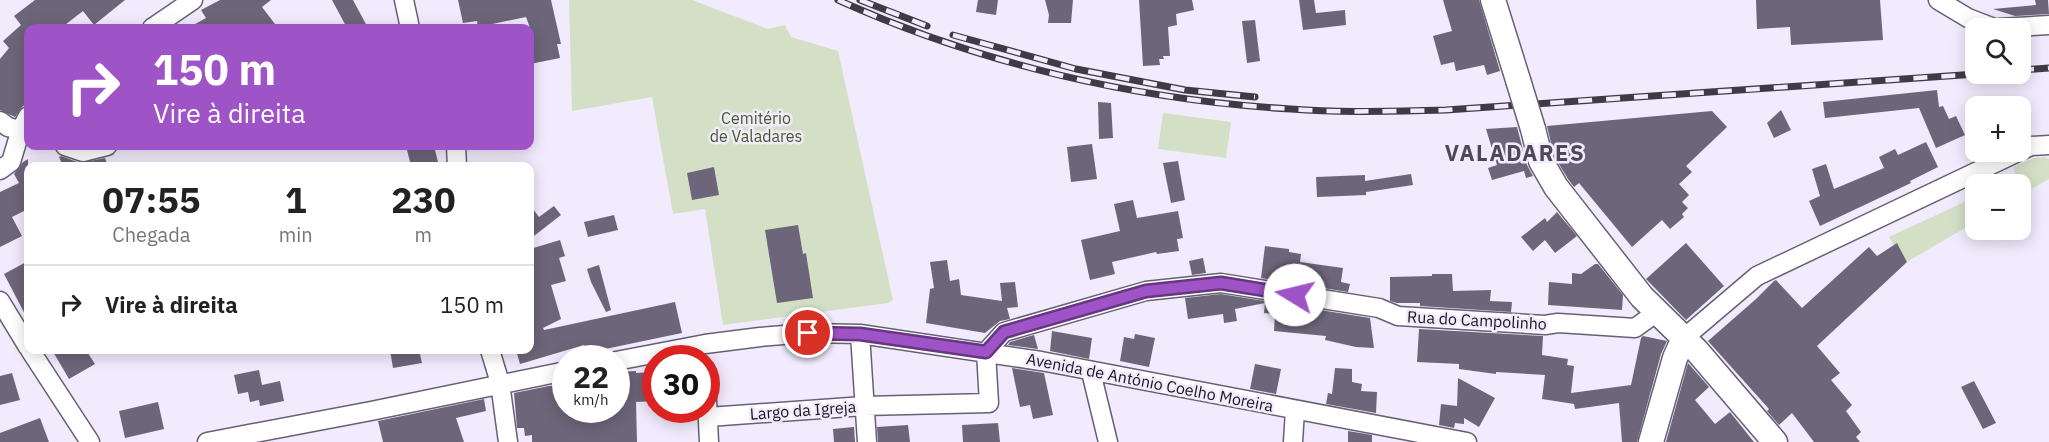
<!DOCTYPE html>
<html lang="pt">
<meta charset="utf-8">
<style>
:root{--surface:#fff;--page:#f6f6f6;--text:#222;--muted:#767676;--line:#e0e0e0}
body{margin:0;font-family:"IBM Plex Sans",sans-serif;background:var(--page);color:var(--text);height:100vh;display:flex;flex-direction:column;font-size:22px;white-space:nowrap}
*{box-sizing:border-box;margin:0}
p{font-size:20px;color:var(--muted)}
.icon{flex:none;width:33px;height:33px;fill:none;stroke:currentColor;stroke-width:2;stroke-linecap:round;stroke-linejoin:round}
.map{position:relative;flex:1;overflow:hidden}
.details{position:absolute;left:24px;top:162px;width:510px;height:192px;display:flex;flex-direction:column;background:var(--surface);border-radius:12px;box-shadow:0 3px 15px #0003}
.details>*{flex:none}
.banner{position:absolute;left:24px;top:24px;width:510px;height:126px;border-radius:12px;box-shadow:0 3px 15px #0003;background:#9e53c6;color:#fff;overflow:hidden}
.controls{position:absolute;left:1965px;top:18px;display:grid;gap:12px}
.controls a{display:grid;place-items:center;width:66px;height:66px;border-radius:12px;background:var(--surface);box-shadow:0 3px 15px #0003;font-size:30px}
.speed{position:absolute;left:552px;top:345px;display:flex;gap:12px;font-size:30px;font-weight:700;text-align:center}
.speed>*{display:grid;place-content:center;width:78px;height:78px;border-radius:50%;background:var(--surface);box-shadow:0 3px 15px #0003;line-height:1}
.speed small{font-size:15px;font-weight:400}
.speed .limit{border:9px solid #d22;background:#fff;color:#111}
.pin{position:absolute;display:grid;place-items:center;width:51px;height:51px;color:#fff;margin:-26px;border:3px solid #fff;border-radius:50%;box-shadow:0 2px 6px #0007}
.me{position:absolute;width:66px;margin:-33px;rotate:279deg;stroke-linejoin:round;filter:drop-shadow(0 0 4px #0008)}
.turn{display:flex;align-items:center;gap:21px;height:126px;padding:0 30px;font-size:27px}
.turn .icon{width:78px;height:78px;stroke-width:2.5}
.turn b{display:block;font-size:42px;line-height:51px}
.eta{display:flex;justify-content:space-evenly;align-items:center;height:102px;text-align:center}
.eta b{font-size:36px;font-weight:700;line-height:42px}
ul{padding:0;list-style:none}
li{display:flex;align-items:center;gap:18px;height:78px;padding:0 30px;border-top:2px solid var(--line)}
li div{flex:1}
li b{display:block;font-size:22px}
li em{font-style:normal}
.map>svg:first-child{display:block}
.green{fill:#d4e0c6}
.building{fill:#6d667a}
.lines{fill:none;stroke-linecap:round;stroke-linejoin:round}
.minor-casing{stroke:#676074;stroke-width:21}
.major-casing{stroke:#676074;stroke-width:27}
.minor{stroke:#fff;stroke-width:18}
.major{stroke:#fff;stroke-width:24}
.rail-casing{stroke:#3e3b45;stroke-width:7}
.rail{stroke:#f1ebfd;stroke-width:4.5;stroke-dasharray:14;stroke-linecap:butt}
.major-bridge-casing{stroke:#676074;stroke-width:27;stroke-linecap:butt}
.major-bridge{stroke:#fff;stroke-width:24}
.route-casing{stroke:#673681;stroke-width:15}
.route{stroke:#9e53c6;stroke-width:10}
.labels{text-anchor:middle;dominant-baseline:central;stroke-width:5;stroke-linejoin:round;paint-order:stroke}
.park-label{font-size:16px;fill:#475c27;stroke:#f1ebfd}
.street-label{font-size:16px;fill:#18151d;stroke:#f1ebfd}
.district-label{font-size:22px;font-weight:bold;letter-spacing:1.5px;fill:#4e475a;stroke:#f1ebfd}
</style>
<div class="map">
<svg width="2049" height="442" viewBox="0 0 2049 442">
<rect width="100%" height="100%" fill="#f1ebfd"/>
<path class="green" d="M569,0H692L768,29L785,25L791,37L838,51L893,300L888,303L723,325L705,209L673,214L652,97L572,111Z
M1163,113L1231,122L1226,158L1158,149Z
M2045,157L2049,159V179L2021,195L2020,184H2001L2016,177L2013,167L2034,158Z
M1975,197V222L1907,262L1898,244L1894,246L1889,237Z"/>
<path class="building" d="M35,0H125L94,25L83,11L61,28H28V102L22,107L15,117L0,110V59L9,48L3,41L21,25L14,16Z
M220,0H271L262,7L278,28H188L206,18L201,10Z
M332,0H353L368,28H347Z
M458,0H551L561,44H557L560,58L530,64V28L526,17L478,27L477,21L463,23Z
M978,0H998L996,15L976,12Z
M1045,0H1073L1071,23H1048L1049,15Z
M1139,0H1192L1194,10L1176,14L1177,25L1168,27L1170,56H1163L1164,59H1159L1160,65L1143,66Z
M1299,0H1314L1316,13L1345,10L1346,25L1303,30Z
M1443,0H1479L1500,71L1487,75L1484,65L1456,71L1454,62L1441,65L1433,36L1452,31Z
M1756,0H1880L1883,40L1791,45L1790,27L1757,29Z
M2035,0H2048L2049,14L2015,16L1993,9L2036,5Z
M1255,20L1260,61L1247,63L1242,21Z
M1937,90L1939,107L1943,106L1949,119L1956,116L1965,135L1936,148L1919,108L1825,118L1823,102Z
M1098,102L1111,103L1113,138L1099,139Z
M1781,110L1791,130L1774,138L1767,123Z
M1712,111L1727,127L1686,166L1692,172L1679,184L1689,195L1682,202L1688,208L1682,214L1684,217L1670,229L1662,220L1632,247L1579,183L1574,187L1568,179L1554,156L1547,126Z
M1517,127L1527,165L1533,176L1526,178L1524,171L1492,180L1488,168L1497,165L1486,129Z
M1926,142L1938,167L1910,181L1911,183L1820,226L1809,201L1820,196L1812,169L1826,164L1834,189L1884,168L1879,157L1895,149L1898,155Z
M1092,144L1097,179L1071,182L1067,147Z
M406,146H434L439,166H411Z
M61,156L80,163L105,158L108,166H63L59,157Z
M28,159V202L27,198L24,199L28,209L12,217L22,236L0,247V192L19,183L14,174L23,162Z
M1178,161L1185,200L1171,203L1163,163Z
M714,167L719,195L692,200L687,173Z
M1411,174L1413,185L1366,192V195L1317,197L1316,177L1365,175V181Z
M1133,200L1137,218L1178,211L1183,238L1177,239L1179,251L1157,254L1156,252L1112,262L1115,274L1090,280L1081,240L1120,231L1114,204Z
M530,205L539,217L554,206L561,215L530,239Z
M1557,212L1577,236L1555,253L1545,240L1533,251L1521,237L1545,218L1547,222Z
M614,215L618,230L588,237L584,222Z
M798,225L803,254L806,253L813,298L777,303L765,230Z
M560,240L565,256L559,258L566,281L551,285L561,319L543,328L544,330L675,302L682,333L586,353L584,345L520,364L516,350H530V249Z
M1686,243L1724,286L1686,320L1646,279Z
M1897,243L1907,262L1817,346L1840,373L1831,380L1852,405L1846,411L1861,432L1856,437L1860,442H1814L1792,413L1779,425L1767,411L1769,409L1708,341L1756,299L1774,281L1776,280L1802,308L1869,247L1877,256Z
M1265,246L1289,249V252L1301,254L1300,262L1343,268L1341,282L1350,284L1348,292L1261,278Z
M1203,258L1206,273L1192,275L1189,261Z
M947,260L950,281L959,279L961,295L1002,301L1000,283L1015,282L1018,307L1007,308L1010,319L1000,321L985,333L926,323L930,289L934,288L930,262Z
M28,261V320L4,274Z
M1595,264H1598L1623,295L1622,310L1548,305L1549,282L1572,284V273L1581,274Z
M599,265L611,310L606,312L591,282L587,269Z
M1432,274H1452L1453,291L1491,290L1490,301L1512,302L1511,312L1420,306V303H1397L1390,301V277L1432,276Z
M1221,294L1370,318L1374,348L1356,347L1325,340L1326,336L1274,331L1275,314L1264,313L1265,303L1235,309L1237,321L1224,323L1223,314L1188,319L1185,298Z
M1419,329L1543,336L1542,355L1568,359L1567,365L1574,366L1571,393L1631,385L1641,338L1643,336L1667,341L1661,354L1637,442H1622L1619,403L1575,409L1574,404L1542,399L1545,375L1496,372V374L1459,369V364L1417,362Z
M1052,331L1092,338L1089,359L1050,351Z
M1135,334L1155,338L1149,367L1120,361L1124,337L1134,339Z
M1034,335L1038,349L1008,345L1010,342Z
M52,350H86L95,364L69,379Z
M390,350H419L422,363L393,368Z
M1688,363L1709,387L1695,400L1715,424L1730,412L1754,442H1666Z
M1255,364L1281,369L1276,394L1250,389Z
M1012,368L1044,373L1053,415L1033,419L1030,405L1020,407Z
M1335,368L1352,369V382L1362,384L1361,391L1377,392L1376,413L1326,404L1328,393L1332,394Z
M259,370L262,385L280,381L284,401L260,406L259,400L250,402L248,392L238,394L234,375Z
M636,371V373L656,372V401L636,402L637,442H532V435L525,436L524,428H517L514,393L549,386L566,385V410H617L616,372Z
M12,373L20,400L0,405V376Z
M1458,378L1495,398L1479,427L1464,418V424L1455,423L1454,428L1439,425L1441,404L1457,406Z
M1974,381L1996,423L1983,429L1961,387Z
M484,399L486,411L456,418L464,442H383L378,421Z
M158,402L164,429L125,438L119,411Z
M672,410H696L697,420L673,422Z
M40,418L49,442H0V433Z
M998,423L1000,442H963L962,425Z
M908,425L910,442H878L877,427Z
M854,427L855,442H834L833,429Z
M1348,431L1372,435V442H1348Z"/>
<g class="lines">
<g class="minor-casing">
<path id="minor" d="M404,0L410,28
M1938,0L1968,18L1994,28
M152,28L193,0
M1999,28L2049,25
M0,121L8,127L28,132
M65,146L83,152L107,146
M456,146L457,166
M2020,151L2031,146L2049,145
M0,170L11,162L21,129L28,116
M0,301L28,347
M860,334L867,442
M1684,338L1757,276L2018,152
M30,350L90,442
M490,350L500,383L508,442
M616,361L705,344L760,337L808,333L860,334L1041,361L1467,442
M1091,372L1108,442
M706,380L709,442
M708,417L864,406L989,403L986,352L1004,332L1146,291L1221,283L1379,308L1398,316L1545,325L1558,323L1635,328L1657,312
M207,442L371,411L566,371
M1293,442L1295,410"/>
</g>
<g class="major-casing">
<path id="major" d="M1493,0L1518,80
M1533,129L1541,161L1556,187L1642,297L1697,351L1775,442
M1651,442L1675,358L1684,338"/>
</g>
<use href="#minor" class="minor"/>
<use href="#major" class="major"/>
<g class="rail-casing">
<path id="rail" d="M838,0C980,64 1136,100 1291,109C1342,113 1394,111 1446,110L1977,74
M860,0L927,26
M953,35L1076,69L1185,90L1255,97
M2020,70L2049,68"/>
</g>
<use href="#rail" class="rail"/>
<g class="major-bridge-casing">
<path id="major-bridge" d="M1518,80L1533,129"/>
</g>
<use href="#major-bridge" class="major-bridge"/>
</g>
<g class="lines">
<g class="route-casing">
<path id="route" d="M808,333L860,334L986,352L1004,332L1146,291L1221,283L1295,295"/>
</g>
<use href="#route" class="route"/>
</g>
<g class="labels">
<g class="park-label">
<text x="756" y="118">Cemitério<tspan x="756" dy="18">de Valadares</tspan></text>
</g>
<g class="street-label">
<text transform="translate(1477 320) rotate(3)">Rua do Campolinho</text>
<text transform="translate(1150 382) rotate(11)">Avenida de António Coelho Moreira</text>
<text transform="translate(803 410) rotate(-4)">Largo da Igreja</text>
</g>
<g class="district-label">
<text x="1515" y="152">VALADARES</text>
</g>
</g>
</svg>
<div class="controls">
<a><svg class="icon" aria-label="search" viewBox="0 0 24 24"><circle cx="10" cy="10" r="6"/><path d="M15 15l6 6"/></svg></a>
<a>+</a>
<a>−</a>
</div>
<div class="speed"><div>22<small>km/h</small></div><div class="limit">30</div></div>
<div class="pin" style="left:808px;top:333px;background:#d93025"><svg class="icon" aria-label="arrive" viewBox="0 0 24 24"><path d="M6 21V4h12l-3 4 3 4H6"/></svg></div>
<svg class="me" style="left:1295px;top:295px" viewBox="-20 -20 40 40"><circle r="19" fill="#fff"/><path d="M0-13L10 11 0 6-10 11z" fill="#9e53c6"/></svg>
<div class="banner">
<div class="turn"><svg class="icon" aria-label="right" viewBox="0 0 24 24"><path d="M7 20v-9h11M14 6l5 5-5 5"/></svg><div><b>150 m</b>Vire à direita</div></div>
</div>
<section class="details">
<div class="eta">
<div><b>07:55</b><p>Chegada</p></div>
<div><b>1</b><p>min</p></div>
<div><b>230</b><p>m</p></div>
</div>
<ul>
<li><svg class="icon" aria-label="right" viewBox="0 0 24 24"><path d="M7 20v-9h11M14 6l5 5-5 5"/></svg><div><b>Vire à direita</b></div><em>150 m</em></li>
</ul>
</section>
</div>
